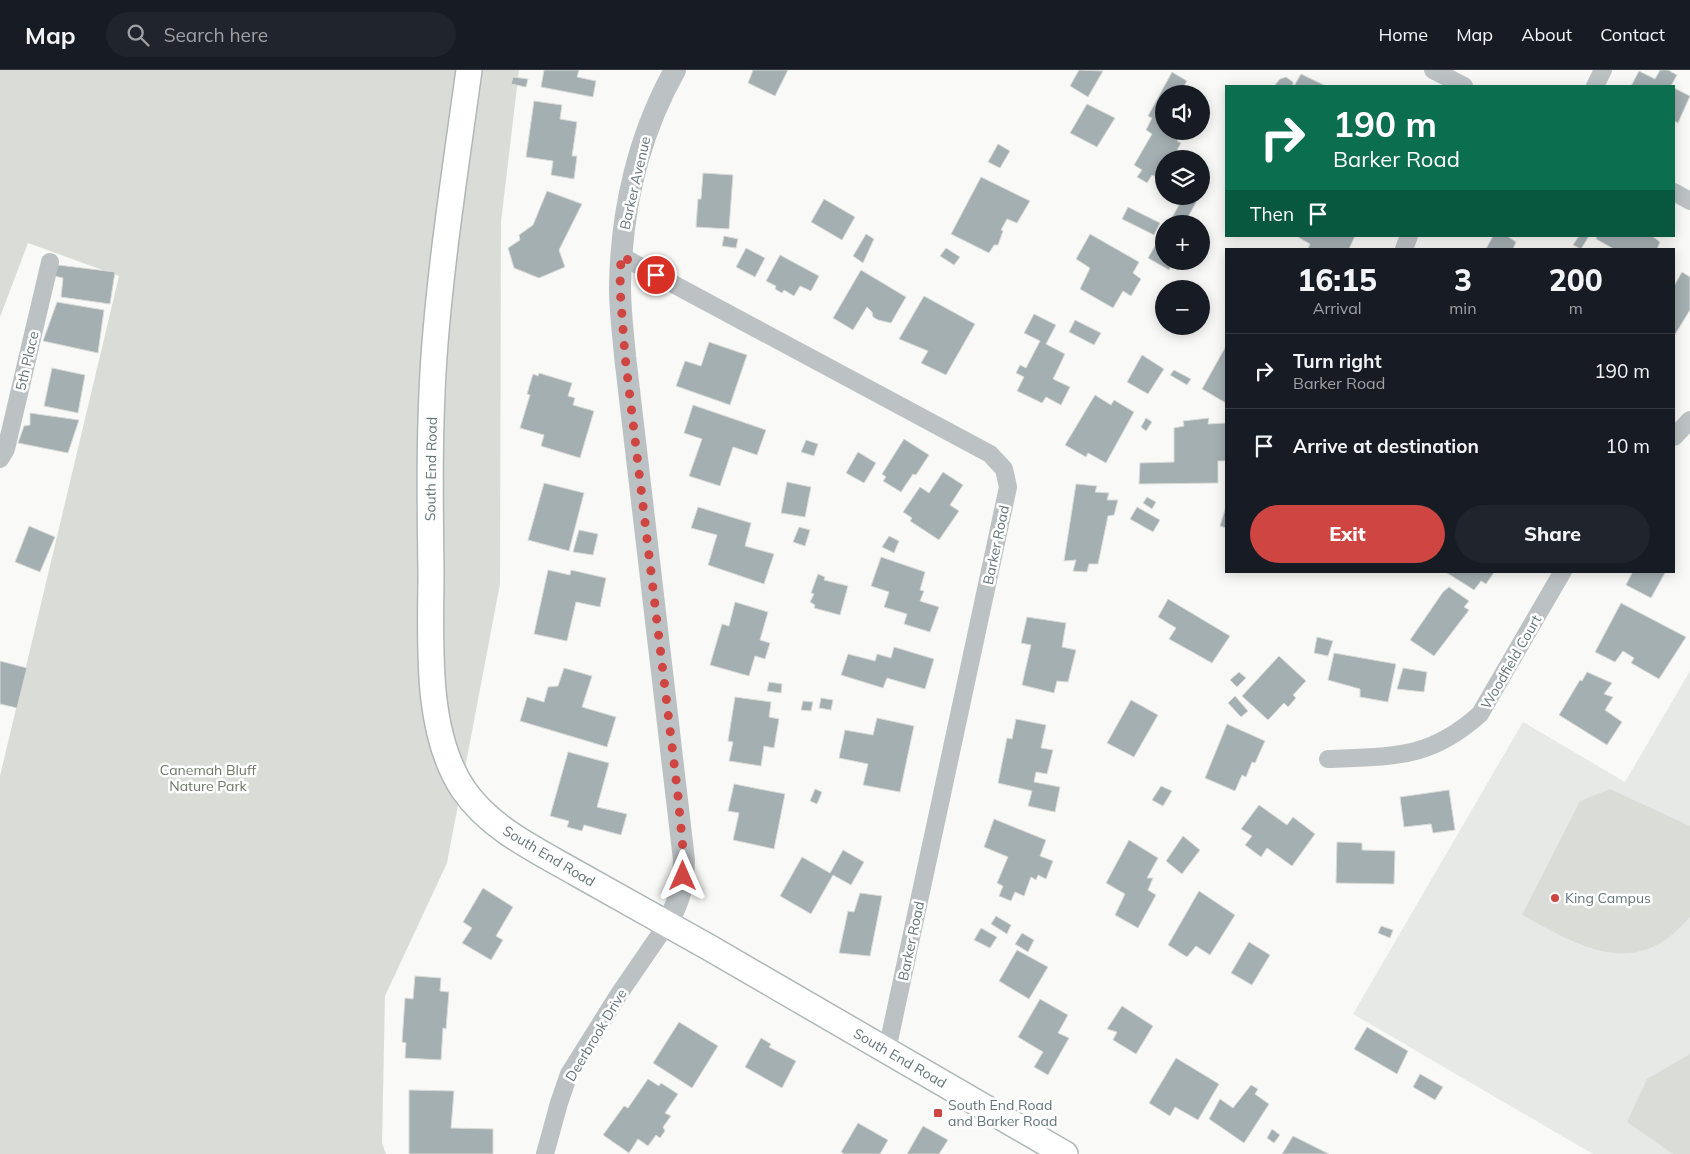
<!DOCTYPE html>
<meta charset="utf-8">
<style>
:root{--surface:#171b24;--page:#20242c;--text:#f1f3f6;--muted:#9ea1a6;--line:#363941;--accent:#cf4541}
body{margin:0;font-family:Mulish,sans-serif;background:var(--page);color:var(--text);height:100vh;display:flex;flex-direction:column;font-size:19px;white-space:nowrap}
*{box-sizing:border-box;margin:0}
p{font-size:16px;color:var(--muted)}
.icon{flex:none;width:28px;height:28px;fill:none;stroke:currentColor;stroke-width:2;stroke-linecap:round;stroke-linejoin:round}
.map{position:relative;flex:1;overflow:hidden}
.details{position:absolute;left:1225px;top:178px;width:450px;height:325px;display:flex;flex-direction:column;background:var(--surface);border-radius:0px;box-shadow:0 2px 12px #0003}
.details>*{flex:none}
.hud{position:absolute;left:1225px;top:15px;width:450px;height:152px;border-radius:0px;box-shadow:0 2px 12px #0003;background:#0b6e4f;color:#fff;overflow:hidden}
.buttons{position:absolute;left:1155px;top:15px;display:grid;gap:10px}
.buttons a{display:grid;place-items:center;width:55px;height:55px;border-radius:50%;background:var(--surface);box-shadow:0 2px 12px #0003;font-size:25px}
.pin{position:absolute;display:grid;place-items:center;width:42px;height:42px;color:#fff;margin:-21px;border:2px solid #fff;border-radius:50%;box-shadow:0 1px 5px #0007}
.me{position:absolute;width:55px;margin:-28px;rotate:0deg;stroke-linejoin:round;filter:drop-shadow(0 0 4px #0008)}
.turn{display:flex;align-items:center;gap:18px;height:105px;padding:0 25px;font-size:22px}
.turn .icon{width:65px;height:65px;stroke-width:2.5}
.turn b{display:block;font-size:35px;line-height:42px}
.then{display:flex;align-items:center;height:48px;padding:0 25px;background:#0003;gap:10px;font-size:19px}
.eta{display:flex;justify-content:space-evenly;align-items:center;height:85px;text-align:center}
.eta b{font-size:30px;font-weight:800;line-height:35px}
.primary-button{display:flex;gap:10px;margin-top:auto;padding:10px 25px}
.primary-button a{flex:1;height:58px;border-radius:30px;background:var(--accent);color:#fff;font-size:20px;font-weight:800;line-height:58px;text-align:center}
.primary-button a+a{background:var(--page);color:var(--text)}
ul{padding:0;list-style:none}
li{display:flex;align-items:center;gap:15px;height:75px;padding:0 25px;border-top:1px solid var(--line)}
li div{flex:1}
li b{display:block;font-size:19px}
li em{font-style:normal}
header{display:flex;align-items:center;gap:30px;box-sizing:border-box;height:70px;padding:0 25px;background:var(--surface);border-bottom:1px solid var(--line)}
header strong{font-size:24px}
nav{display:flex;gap:28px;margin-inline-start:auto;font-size:18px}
.search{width:350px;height:45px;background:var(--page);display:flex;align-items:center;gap:12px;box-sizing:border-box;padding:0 18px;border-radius:28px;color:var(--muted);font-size:19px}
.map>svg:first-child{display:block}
.built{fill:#e7e9e7}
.green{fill:#daddd7}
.building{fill:#a4afb2;stroke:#dbdbd9}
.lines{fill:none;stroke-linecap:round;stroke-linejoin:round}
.secondary-casing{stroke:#afb7b9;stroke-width:28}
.minor{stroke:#bcc2c4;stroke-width:18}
.tertiary{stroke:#bcc2c4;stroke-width:22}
.secondary{stroke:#fff;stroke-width:25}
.route{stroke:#cf4541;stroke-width:9;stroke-dasharray:0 16.2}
.poi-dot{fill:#cf4541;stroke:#fff;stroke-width:2}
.labels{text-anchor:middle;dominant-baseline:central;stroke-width:5;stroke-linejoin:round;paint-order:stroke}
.street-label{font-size:14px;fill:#637479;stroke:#fff}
.park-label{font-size:14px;fill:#6c7766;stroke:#fff}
.poi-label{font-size:14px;fill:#637479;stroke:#fff;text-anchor:start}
</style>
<header>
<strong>Map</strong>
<div class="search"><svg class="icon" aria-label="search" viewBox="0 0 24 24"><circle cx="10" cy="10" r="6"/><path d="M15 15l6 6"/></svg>Search here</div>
<nav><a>Home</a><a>Map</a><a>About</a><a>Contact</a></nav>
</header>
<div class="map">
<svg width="1690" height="1084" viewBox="0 0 1690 1084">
<rect width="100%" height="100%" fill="#f9f9f7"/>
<path class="built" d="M1690,601V1084H1593L1353,944L1523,652L1625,712Z"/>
<path class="green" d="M0,0H519L501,152L500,514L447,793L385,926L382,1073L386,1084H0V706L119,206L28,173L0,247Z
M1610,719L1690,756V847C1636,911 1582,878 1522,845L1580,731Z
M1690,984V1084H1673L1627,1052L1647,1009Z"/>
<path class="building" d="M544,0H579L577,7L596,11L593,27L541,17Z
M753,0H788L775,26L748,13Z
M1079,0L1103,1L1088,27L1070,16Z
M1660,0H1668L1677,5L1671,16H1631L1639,1L1655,9Z
M1172,2L1187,11L1184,16L1194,21L1192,24H1164V61H1182L1177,71L1181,73L1172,89H1164V103L1160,109L1152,105L1147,113L1137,107L1142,100L1134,95L1152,64L1146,60L1152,48L1148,46Z
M1301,4L1326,16H1294Z
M513,7L528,9L526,17L511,14Z
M1286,7L1293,12V16H1274L1280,9Z
M1674,18L1690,26L1678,53L1674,51Z
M534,31L562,35L560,49L577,52L572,86H577L574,109L551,105L553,91L526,87Z
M1087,34L1115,48L1097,77L1070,63Z
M998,74L1010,81L1000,98L988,92Z
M703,103L733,105L729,159L696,157L698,129H701Z
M981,107L1030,131L1017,153L1007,149L1001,160L1003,161L998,175H994L989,183L951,164Z
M547,121L582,134L559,180L565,197L539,208L514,198L508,178L520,170L519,165L533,155Z
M1184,126L1199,127L1184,154H1171L1169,153Z
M824,129L855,147L842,170L811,152Z
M1128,137L1160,153L1154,165L1122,149Z
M866,164L874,169L863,193L853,186Z
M1090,164L1139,192L1133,203L1141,209L1131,226L1123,221L1113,238L1080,219L1090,198L1076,189Z
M1162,164L1164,165V191H1174L1169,200L1148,188Z
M724,166L738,169L736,178L722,176Z
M1299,166H1355L1349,179H1308L1310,174L1298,167Z
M1493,166H1507L1516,172L1513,179H1486Z
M1579,166H1589L1581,179L1573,175Z
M1597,166H1652L1660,172L1657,179H1614L1596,169Z
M746,178L765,188L755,207L736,197Z
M946,178L960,187L954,195L940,186Z
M780,185L819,206L811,221L800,216L794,226L784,220L782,223L775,219L776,216L766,211Z
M58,195L115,202L110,234L61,227L63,208L54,206Z
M861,200L906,227L891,253L878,250L873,247L872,242L867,237L853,260L833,248Z
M1682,202L1690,207V240L1674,266V216Z
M924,226L975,254L946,305L921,293L928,281L899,269Z
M57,232L104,240L98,283L43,271Z
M1034,244L1056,255L1046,274L1065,284L1053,309L1070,317L1061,335L1046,327L1042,333L1017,321L1024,307L1016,303L1020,295L1026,298L1040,271L1024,263Z
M1075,250L1101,263L1094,275L1069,262Z
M709,272L747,285L730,335L676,316L685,291L701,296Z
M1226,276V333L1202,319Z
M1142,285L1164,299L1148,324L1127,312Z
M52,298L85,305L78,343L44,336Z
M1174,300L1191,309L1187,315L1170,305Z
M539,303L572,313L568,326L575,328L573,335L594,341L580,388L541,376L544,365L520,358L530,325L527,324L533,304L538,306Z
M1095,325L1111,335L1114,330L1134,342L1106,393L1088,383L1086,387L1065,375Z
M693,335L766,360L757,385L733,377L720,416L689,406L702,369L684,363Z
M30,343L79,350L68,383L18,373L24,356L30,355Z
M1146,348L1152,352L1146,361L1141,357Z
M1209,348L1208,354L1226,353V391H1218V413L1139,414L1140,393L1174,392V358L1184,356L1183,351Z
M904,369L929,385L916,405L913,404L901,422L883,411L886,407L882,404Z
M806,370L818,374L814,386L801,382Z
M858,382L876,393L864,413L846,403Z
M943,402L963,415L950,435L959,441L939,470L910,451L912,448L903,442L920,417L929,423Z
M787,412L811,417L805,447L781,443Z
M544,413L584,423L569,481L528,470Z
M1076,414L1097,416L1095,422L1109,423L1107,430H1118L1114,445L1108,446L1098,494H1089L1087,502L1073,501L1076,490L1064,491Z
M1147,427L1156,432L1152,439L1143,433Z
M1226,436V458L1220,456Z
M698,437L751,453L745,476L774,484L764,514L708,495L717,465L691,458Z
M1137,437L1160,450L1153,462L1130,449Z
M29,456L55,467L40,502L15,492Z
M799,457L810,460L805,476L793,472Z
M579,460L598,464L593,485L573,482Z
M889,466L899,471L894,483L882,477Z
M881,487L925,502L920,520L924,521L920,531L939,537L930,562L904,554L907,544L884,537L889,522L871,516Z
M548,500L570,505L571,500L606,508L600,537L576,532L567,571L534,564Z
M1444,501H1495L1486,514L1481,511L1474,520Z
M1633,501H1666L1651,528L1626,515Z
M818,504L825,507L824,510L848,516L840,545L814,538L815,535L810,532L814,524L811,523Z
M1449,517L1469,531L1464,537L1469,540L1434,586L1410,570L1443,522Z
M1168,529L1230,566L1212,593L1169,569L1176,558L1158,547Z
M735,532L768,542L760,570L770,573L765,589L755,586L749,606L710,595L722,554L729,556Z
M1621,533L1686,567L1659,609L1631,593L1634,588L1623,581L1615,592L1595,582Z
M1027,547L1066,553L1062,577L1076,580L1068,612L1057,611L1054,623L1022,615L1031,575L1021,573Z
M1317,567L1333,571L1328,586L1314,583Z
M894,577L934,589L925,619L887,608L883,618L841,605L848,584L875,591L877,584L891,588Z
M1334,583L1396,594L1388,632L1360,627V619L1328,610Z
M1279,586L1306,611L1293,625L1296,628L1288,637L1284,633L1268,650L1242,626Z
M0,591L27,598L17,638L0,634Z
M564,598L592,606L582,637L616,647L607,677L520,651L527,627L544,632L548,617L558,616Z
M1403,598L1427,602L1424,622L1397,619Z
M1239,602L1246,608L1237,617L1230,610Z
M1587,602L1612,613L1604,624L1613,627L1605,640L1622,652L1607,675L1559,645L1580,610L1582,611Z
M769,612L782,614L781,623L767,621Z
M1235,626L1248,641L1241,647L1228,633Z
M735,627L771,632L769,647L779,649L774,678L764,676L761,696L729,691L733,672L728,671Z
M821,628L833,630L831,640L819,638Z
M1131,630L1158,645L1134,687L1107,673Z
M803,631L813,632L811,641L801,640Z
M877,648L914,656L900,722L863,715L868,694L839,688L845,660L873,665Z
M1016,649L1046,655L1041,678L1053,680L1047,704L1036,702L1034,712L1060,717L1055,742L1028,736L1032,721L998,713L1007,668L1012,669Z
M1227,654L1265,671L1255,693L1252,692L1246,707L1242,705L1235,721L1205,708Z
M568,682L609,693L597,737L627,744L621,765L584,755L582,761L567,757L569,751L550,746Z
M734,714L785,724L774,779L733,770L739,743L728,741Z
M1161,716L1172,721L1163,736L1152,730Z
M815,719L822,722L817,734L810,731Z
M1449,720L1455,760L1433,763L1431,754L1404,757L1400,727Z
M1259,735L1287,755L1293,747L1315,764L1292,796L1267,778L1261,787L1245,775L1252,766L1241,759Z
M994,749L1046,770L1040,786L1053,791L1046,809L1038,805L1036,810L1031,807L1024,826L1015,822L1011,831L999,826L1003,816L997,813L1008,787L984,777Z
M1183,766L1200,780L1182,804L1166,791Z
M1129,770L1158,788L1147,808H1153L1148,820L1156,825L1138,858L1115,845L1125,824L1106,813Z
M1337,772L1362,773V780L1395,781L1394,814L1336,813Z
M843,780L864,792L851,815L833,805L811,844L780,826L802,787L830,803Z
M483,818L513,837L496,866L503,870L491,890L462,873L472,858L463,852Z
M1199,821L1235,845L1210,885L1196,876L1187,887L1168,875Z
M860,823L882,826L870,886L839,883L848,841L854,842Z
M996,846L1011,855L1007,864L991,854Z
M1381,856L1393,860L1390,868L1378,863Z
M981,858L997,867L990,878L974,870Z
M1022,863L1034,870L1028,882L1015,874Z
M1249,872L1270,885L1252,915L1231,903Z
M1017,880L1048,897L1029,929L999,911Z
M415,906L441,908L440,921L449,922L446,959L443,958L441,990L405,988L406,973L402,972L405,928L413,929Z
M1040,929L1068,945L1058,963L1069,968L1048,1005L1034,997L1043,982L1018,967Z
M1122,936L1153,956L1136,984L1113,970L1117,962L1107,959Z
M679,952L718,976L692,1018L653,993Z
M1367,957L1408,981L1397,1004L1354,979Z
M761,968L771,974L769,977L796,991L782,1018L745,997Z
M1176,988L1219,1014L1198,1050L1175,1037L1170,1046L1149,1033Z
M1420,1004L1443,1017L1435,1030L1413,1017Z
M648,1009L659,1016L661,1013L678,1024L665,1043L671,1046L663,1057L665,1061L660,1068L656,1065L648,1076L638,1069L629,1083L603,1065L624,1036L628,1038Z
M1251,1015L1258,1019L1255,1024L1269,1034L1244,1073L1209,1049L1220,1029L1233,1038Z
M409,1020L454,1021L451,1058L493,1059V1084H409Z
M858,1053L888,1070L880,1084H844L841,1082Z
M923,1056L948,1070L939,1084H907Z
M1272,1059L1280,1065L1274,1073L1267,1068Z
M1293,1066L1329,1084H1282Z"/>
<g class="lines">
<g class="secondary-casing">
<path id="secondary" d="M469,0C456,95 441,190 434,286C429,358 430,430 431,502C431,570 424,660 463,719C490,759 538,781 578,804C622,829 666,853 710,878C829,946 947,1015 1065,1084"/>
</g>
<path class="minor" d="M1433,0L1464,16
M1595,16L1603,0
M1674,122L1690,131
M1404,179L1409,166
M621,186L990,384L1004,399L1008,417L887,980
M1674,367L1690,350
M0,389L6,379L50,192
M1328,689C1392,686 1429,690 1480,644L1563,501
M545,1084L559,1033L569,1004L619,924L667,854"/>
<path class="tertiary" d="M667,854C680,829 683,818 684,790L625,286C623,263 620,240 620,217C621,142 638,66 675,0"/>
<use href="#secondary" class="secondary"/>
</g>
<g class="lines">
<path class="route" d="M656,205L621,186L620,218L625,286L678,726L684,790L683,806"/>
</g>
<g class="poi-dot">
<circle cx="1555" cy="828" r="5"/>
<rect x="933" y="1038" width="10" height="10" rx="2.5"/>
</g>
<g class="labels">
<g class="street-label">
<text transform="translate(635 113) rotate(-77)">Barker Avenue</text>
<text transform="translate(27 291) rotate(-77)">5th Place</text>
<text transform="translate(431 399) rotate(-89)">South End Road</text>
<text transform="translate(996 475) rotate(-78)">Barker Road</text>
<text transform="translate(1511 592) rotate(-60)">Woodfield Court</text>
<text transform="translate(549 786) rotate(31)">South End Road</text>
<text transform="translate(911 871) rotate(-78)">Barker Road</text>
<text transform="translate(596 965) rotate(-59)">Deerbrook Drive</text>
<text transform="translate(900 988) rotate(30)">South End Road</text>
</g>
<g class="park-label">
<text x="208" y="700">Canemah Bluff<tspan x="208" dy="16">Nature Park</tspan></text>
</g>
<g class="poi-label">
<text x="1565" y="828">King Campus</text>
<text x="948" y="1035">South End Road<tspan x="948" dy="16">and Barker Road</tspan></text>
</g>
</g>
</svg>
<div class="buttons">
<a><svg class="icon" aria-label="sound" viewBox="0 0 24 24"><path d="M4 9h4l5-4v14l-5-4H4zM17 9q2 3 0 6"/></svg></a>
<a><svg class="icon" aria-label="layers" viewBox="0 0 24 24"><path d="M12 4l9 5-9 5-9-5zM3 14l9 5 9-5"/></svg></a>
<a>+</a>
<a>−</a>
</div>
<div class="pin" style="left:656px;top:205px;background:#d93025"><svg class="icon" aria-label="arrive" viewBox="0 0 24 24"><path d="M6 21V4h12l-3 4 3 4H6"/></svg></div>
<svg class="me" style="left:683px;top:806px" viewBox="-20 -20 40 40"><path d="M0-17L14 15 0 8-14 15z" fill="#cf4541" stroke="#fff" stroke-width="4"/></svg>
<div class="hud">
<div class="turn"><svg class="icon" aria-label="right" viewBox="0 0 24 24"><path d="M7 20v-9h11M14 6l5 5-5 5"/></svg><div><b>190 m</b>Barker Road</div></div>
<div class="then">Then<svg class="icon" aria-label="arrive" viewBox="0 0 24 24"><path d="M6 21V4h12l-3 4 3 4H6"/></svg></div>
</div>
<section class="details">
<div class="eta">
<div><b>16:15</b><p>Arrival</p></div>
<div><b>3</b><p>min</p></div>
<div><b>200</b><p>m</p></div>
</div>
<ul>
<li><svg class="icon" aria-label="right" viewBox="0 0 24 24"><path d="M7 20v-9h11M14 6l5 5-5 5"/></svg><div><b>Turn right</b><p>Barker Road</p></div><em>190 m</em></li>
<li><svg class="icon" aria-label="arrive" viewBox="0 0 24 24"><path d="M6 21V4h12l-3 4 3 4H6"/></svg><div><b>Arrive at destination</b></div><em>10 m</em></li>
</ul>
<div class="primary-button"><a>Exit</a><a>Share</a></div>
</section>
</div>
